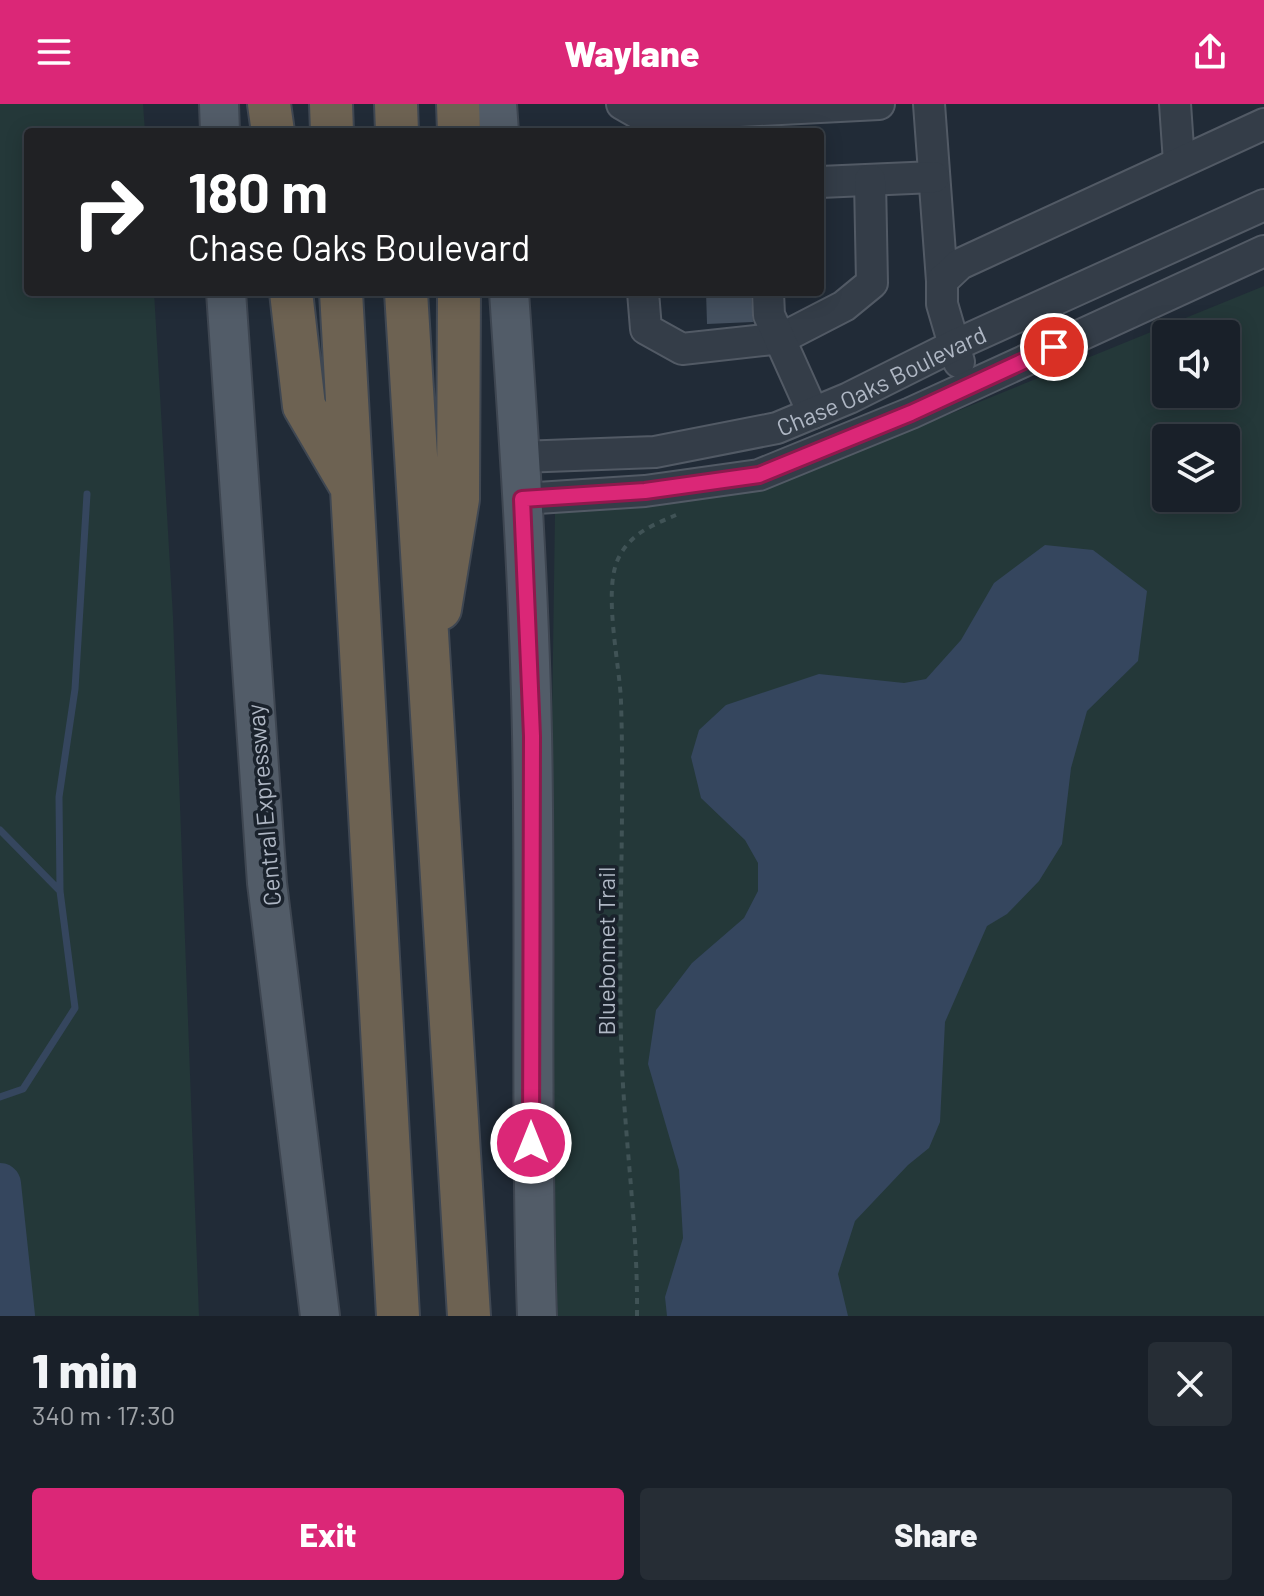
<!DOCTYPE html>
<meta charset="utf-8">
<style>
:root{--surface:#192029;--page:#262d35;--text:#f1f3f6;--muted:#9fa3a8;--line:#373e46;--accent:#db2777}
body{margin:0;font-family:Barlow,sans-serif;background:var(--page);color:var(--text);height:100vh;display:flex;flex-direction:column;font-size:30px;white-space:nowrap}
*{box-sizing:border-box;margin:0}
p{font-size:26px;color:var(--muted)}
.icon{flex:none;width:44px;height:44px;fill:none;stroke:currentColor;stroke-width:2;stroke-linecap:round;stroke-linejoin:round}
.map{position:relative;height:1212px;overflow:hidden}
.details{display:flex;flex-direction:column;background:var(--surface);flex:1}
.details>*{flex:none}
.top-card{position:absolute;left:24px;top:24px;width:800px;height:168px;border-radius:8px;box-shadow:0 4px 20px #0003,0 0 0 2px var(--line);background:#202124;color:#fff;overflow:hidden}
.tools{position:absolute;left:1152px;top:216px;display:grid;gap:16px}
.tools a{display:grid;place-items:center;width:88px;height:88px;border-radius:8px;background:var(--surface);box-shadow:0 4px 20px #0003,0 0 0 2px var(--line);font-size:40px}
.pin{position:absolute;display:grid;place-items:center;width:68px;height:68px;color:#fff;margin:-34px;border:4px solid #fff;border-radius:50%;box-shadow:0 2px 8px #0007}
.me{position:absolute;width:88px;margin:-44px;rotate:0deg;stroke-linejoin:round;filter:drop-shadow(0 0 6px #0008)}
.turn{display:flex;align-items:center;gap:28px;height:168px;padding:0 32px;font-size:36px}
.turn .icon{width:104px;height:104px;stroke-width:2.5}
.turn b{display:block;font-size:56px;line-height:68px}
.round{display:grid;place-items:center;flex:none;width:84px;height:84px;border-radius:8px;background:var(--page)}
.summary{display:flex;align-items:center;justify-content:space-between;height:136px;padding:0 32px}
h1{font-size:48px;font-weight:800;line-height:60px}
.cta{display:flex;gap:16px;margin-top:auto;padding:16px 32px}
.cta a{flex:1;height:92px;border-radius:8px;background:var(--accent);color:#fff;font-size:32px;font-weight:800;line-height:92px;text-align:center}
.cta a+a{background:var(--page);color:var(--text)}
header{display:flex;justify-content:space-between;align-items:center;height:104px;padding:0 32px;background:var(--accent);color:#fff;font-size:36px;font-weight:800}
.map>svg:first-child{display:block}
.green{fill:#243839;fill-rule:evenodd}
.water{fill:#35465e}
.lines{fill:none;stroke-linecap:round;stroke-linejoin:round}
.stream{stroke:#35465e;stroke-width:7}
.river{stroke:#35465e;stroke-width:42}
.building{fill:#44505f}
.minor-casing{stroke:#525a65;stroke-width:34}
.major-casing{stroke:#3e4651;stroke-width:42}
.highway-casing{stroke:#3f4752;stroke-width:46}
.path{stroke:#405356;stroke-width:4;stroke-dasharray:6 6;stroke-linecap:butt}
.minor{stroke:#343d48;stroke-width:30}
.major{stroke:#525c68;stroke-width:38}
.highway{stroke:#6d6252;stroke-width:42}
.route-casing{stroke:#8e194d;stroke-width:20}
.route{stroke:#db2777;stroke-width:14}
.labels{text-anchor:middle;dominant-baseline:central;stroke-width:7;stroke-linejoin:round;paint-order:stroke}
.street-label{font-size:24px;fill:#afb7c4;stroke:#1a222c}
</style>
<header><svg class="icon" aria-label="menu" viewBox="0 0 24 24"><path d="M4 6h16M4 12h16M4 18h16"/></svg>Waylane<svg class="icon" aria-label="share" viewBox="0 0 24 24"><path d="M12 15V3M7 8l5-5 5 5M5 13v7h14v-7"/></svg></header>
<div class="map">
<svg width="1264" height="1212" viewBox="0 0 1264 1212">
<rect width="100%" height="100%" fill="#212b37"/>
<path class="green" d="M0,0H143L145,28H28V188H154L173,513L199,1212H0Z
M1264,182V1212H558L546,1038L555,409L763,386ZM1166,230H1226V290H1166ZM1166,334H1226V394H1166Z"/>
<path class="water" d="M1045,441L1093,446L1147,487L1138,557L1087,607L1071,664L1062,740L1039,777L1007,810L987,822L945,918L940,1018L929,1044L908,1061L855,1117L838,1170L848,1212H667L665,1193L683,1134L679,1066L648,960L656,906L692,859L744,814L758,787V759L745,736L701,694L691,653L699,626L726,601L819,570L904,579L926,575L961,536L994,479Z"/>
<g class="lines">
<path class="stream" d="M0,726L60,787
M0,993L23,985L75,904L60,787L59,693L75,585L87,390"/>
<path class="river" d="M0,1080L14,1212"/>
</g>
<path class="building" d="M706,188H751L753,218L707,220Z"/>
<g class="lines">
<g class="minor-casing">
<g id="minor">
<path d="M622,0L643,12L879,0"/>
<path d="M929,0L942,177"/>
<path d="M1175,0L1179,58"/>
<path d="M820,78L934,73"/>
<path d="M643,188L646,225L682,245L782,234L844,202L872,179L870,76"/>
<path d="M768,188L769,211L813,309"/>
<path d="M959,258L942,200V177L960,160L1264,20"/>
<path id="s1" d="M520,353L655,348L777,324L849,294L953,242L1264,101"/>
<path d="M522,395L645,387L759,371L911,309L1264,147"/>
</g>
</g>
<g class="major-casing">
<path id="major" d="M219,0L220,28
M497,0L499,28
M226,188L267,779L320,1212
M509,188C519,335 529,482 532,630C536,824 530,1018 537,1212"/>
</g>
<g class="highway-casing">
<path id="highway" d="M269,0L273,28
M331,0L332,28
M396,0L397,28
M458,0L459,28
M291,188L304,302L349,379
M341,188L398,1212
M406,188L469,1212
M440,505L458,395L459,188"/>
</g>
<path class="path" d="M637,1212C638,1129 626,1046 622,963C617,842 625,720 621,598C620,561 602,485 619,453C631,429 653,421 676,411"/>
<use href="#minor" class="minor"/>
<use href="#major" class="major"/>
<use href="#highway" class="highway"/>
</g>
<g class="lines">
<g class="route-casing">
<path id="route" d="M531,1039L532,632L522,395L645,387L759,371L911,309L1054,243"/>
</g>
<use href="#route" class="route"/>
</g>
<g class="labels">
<g class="street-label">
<text stroke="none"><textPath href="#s1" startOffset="374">Chase Oaks Boulevard</textPath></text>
<text transform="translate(263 701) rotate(-95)">Central Expressway</text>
<text transform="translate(605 847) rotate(-90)">Bluebonnet Trail</text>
</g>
</g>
</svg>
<div class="tools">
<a><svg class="icon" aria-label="sound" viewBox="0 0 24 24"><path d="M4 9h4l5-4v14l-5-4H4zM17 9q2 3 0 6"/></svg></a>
<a><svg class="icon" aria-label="layers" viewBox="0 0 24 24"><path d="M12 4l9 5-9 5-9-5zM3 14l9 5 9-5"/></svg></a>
</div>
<div class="pin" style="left:1054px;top:243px;background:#d93025"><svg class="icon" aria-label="arrive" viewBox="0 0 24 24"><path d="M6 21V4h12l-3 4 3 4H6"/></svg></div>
<svg class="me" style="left:531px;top:1039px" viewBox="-20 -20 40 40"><circle r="17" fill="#db2777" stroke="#fff" stroke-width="3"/><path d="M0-11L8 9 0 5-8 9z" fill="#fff"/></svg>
<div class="top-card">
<div class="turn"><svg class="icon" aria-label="right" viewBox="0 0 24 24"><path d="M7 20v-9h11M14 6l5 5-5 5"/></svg><div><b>180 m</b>Chase Oaks Boulevard</div></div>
</div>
</div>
<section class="details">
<div class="summary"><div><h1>1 min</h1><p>340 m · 17:30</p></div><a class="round"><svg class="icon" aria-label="close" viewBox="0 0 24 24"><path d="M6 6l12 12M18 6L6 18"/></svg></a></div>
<div class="cta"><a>Exit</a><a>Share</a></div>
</section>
